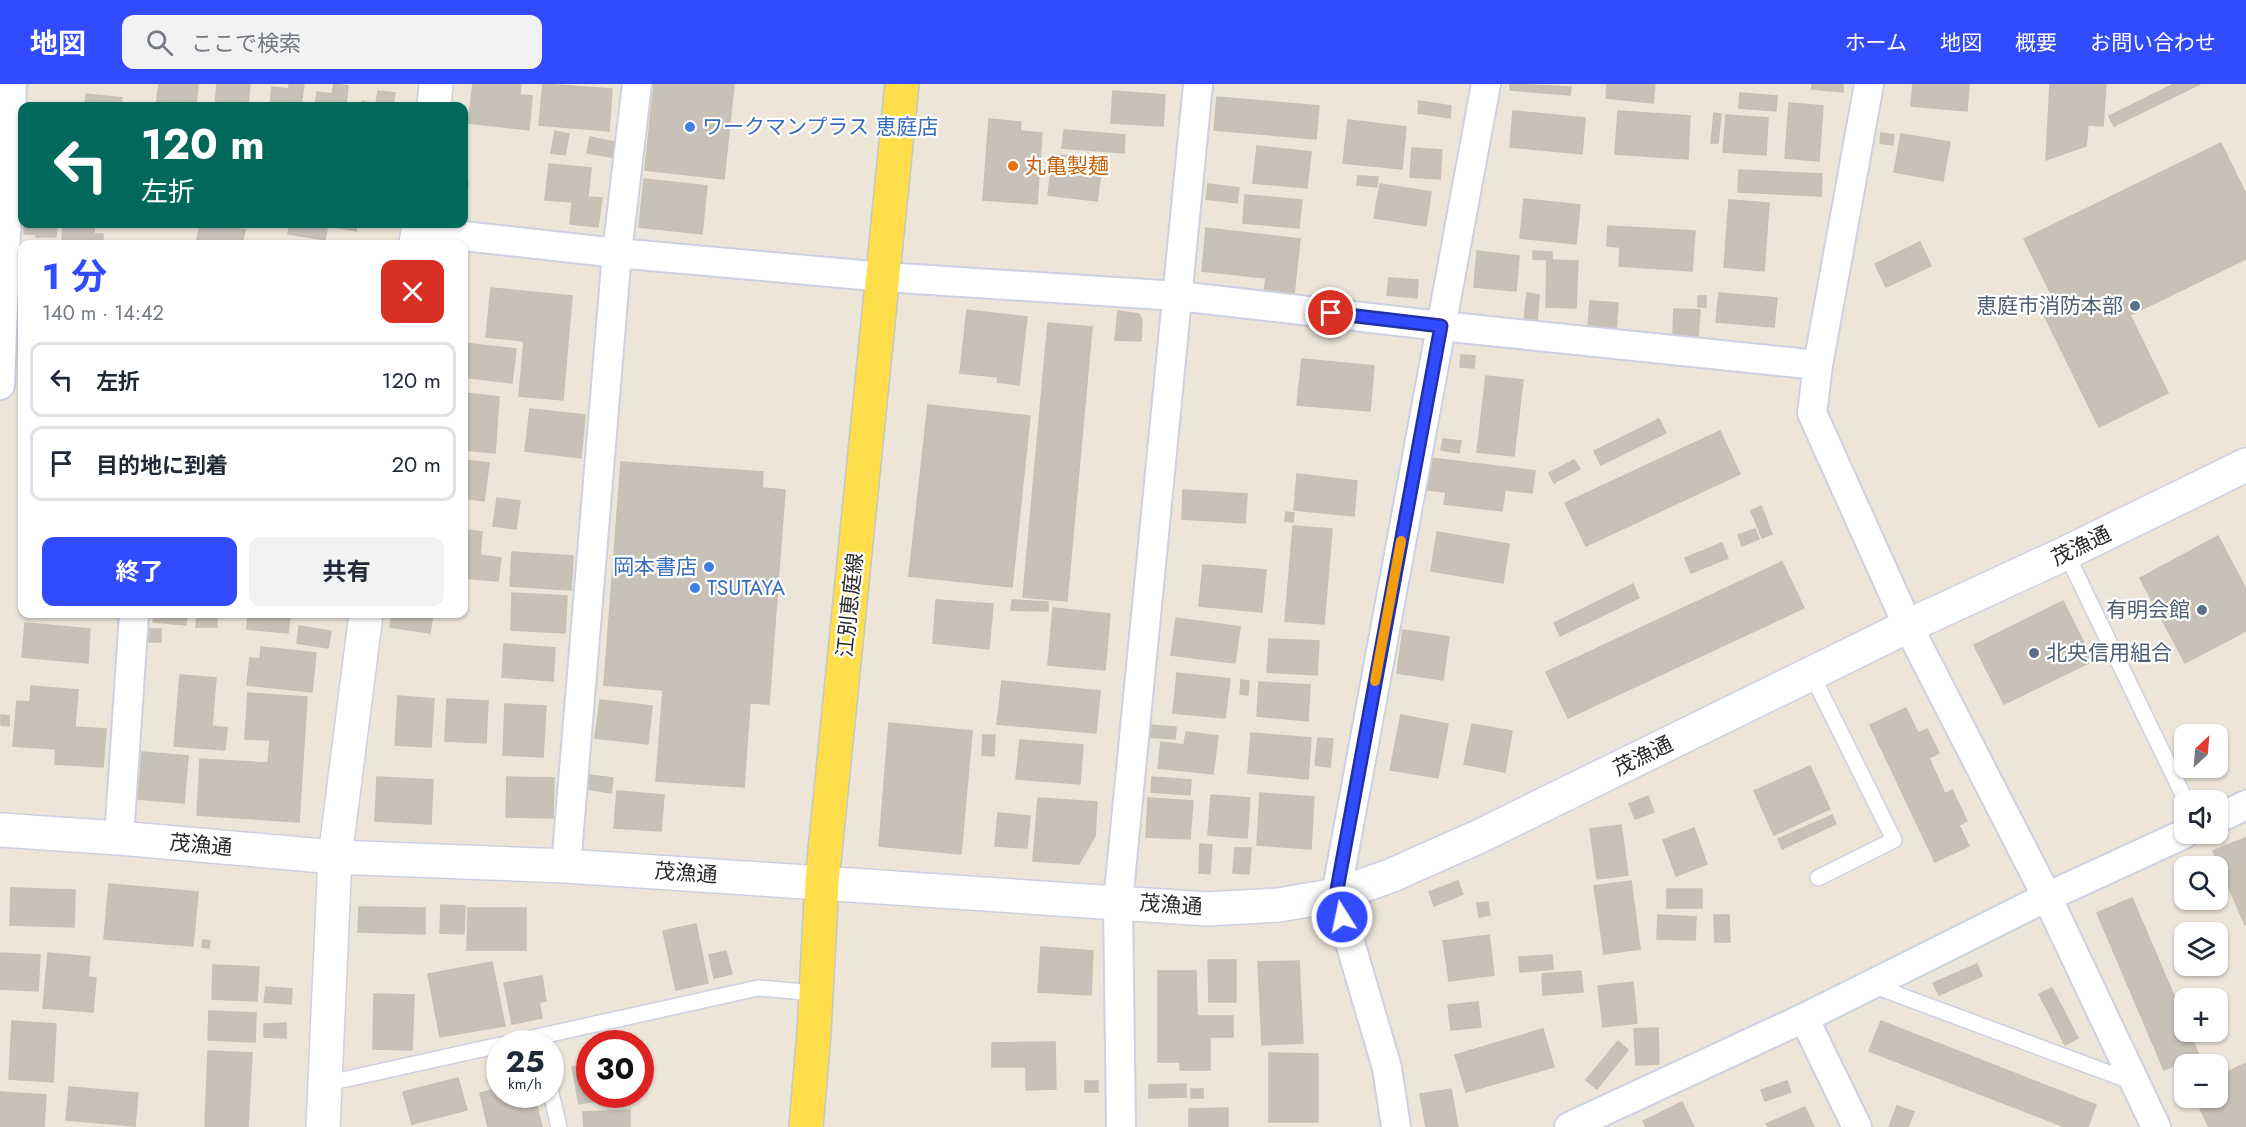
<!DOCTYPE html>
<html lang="ja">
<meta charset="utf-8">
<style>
:root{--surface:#fff;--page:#f2f2f3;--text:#1f2937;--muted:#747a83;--line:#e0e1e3;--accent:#324bff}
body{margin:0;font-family:Jost,"Noto Sans JP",sans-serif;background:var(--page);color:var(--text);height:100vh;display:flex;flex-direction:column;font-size:22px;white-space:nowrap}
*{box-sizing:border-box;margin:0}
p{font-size:20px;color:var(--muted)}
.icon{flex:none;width:33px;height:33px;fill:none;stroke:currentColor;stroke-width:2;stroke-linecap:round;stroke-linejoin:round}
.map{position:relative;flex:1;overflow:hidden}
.side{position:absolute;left:18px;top:156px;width:450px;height:378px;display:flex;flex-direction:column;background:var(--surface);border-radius:12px;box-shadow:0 2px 4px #0004}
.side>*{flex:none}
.hud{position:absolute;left:18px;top:18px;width:450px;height:126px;border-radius:12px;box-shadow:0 2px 4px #0004;background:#00695c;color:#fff;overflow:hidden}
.needle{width:39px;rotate:26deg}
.fabs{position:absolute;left:2174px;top:640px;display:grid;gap:12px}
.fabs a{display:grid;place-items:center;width:54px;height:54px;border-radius:12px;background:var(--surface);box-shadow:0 2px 4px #0004;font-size:30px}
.speed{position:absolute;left:486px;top:946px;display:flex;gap:12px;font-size:30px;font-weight:700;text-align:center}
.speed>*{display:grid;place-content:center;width:78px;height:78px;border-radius:50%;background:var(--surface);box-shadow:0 2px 4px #0004;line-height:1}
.speed small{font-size:15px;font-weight:400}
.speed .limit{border:9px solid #d22;background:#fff;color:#111}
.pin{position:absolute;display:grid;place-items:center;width:51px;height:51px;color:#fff;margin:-26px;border:3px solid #fff;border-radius:50%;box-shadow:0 2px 6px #0007}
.me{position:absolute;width:66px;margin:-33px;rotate:350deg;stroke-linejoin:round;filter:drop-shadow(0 0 4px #0008)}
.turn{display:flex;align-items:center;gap:21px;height:126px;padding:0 24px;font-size:27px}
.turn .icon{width:78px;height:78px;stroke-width:2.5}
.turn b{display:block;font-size:42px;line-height:51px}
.round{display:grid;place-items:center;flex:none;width:63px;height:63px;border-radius:12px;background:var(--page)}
.headline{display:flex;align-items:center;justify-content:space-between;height:102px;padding:0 24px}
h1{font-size:36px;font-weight:700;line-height:45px;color:var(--accent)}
.cta{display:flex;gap:12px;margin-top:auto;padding:12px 24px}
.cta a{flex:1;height:69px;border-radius:12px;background:var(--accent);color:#fff;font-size:24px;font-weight:700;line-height:69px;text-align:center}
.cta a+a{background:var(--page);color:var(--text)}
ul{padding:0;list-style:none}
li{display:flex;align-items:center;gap:18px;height:75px;margin:0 12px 9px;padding:0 12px;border:3px solid var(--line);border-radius:12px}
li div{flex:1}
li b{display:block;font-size:22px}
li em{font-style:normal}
header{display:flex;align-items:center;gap:36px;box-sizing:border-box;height:84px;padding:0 30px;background:var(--accent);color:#fff}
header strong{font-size:28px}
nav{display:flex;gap:33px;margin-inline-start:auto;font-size:21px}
.search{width:420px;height:54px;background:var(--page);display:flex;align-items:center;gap:15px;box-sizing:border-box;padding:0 21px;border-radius:12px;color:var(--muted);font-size:22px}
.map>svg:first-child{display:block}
.building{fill:#c7c1b8;stroke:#c7c1b2;stroke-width:1.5}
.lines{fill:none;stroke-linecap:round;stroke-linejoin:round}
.lane-casing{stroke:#cdd0e3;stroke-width:18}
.street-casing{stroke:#cdd0e3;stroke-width:32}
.secondary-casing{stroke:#cdd0e3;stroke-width:36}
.primary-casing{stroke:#c7c7c7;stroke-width:36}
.lane{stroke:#fff;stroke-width:15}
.street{stroke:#fff;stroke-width:28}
.secondary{stroke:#fff;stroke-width:33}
.primary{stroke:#fedf4b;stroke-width:33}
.route-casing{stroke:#2031a6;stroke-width:15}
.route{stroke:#324bff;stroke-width:10}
.slow{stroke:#f59e0b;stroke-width:10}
.shop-dot{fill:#3f7fe0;stroke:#fff;stroke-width:2}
.food-dot{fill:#e8710a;stroke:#fff;stroke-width:2}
.service-dot{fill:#5c6f8a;stroke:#fff;stroke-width:2}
.labels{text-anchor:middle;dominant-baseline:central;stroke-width:4.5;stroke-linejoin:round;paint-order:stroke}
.shop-label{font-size:21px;fill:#366cbe;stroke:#fff;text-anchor:start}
.food-label{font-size:21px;fill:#c56008;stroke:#fff;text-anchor:start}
.service-label{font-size:21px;fill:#4e5e75;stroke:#fff;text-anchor:end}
.street-label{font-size:21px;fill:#282828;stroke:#fff}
</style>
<header>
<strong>地図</strong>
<div class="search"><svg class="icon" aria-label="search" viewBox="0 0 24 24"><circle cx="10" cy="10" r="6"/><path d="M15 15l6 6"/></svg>ここで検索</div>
<nav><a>ホーム</a><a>地図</a><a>概要</a><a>お問い合わせ</a></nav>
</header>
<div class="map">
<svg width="2246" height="1043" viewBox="0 0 2246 1043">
<rect width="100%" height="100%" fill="#ece5d8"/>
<path class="building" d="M159,0H198L196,22H156Z
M217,0H250L248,22H215Z
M289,0H304L301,22H270L272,3L289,5Z
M334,0L348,2L346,22H315L317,8L332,10Z
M473,0H521L520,11L532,12L529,46L468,39Z
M543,0L612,5L609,47L539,41Z
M654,0H734L724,95L645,86Z
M1510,0L1571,3L1570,11L1510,6Z
M1607,0H1655L1653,19L1606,14Z
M1812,0H1843V8L1812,5Z
M1913,0H1969L1967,27L1911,22Z
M2050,0H2106L2103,42L2088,41L2086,62L2046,76Z
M2174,0H2200L2114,42L2109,32Z
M378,7L395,9L393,22H361L362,17L376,20Z
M1113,7L1165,11L1163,42L1111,39Z
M1740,9L1777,12L1776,27L1739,24Z
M86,10L122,14L121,22H85Z
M1217,13L1319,22L1316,55L1214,46Z
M1419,17L1451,22L1450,34L1418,29Z
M1789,19L1823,22L1819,77L1785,74Z
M1513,27L1585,34L1582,70L1510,63Z
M1618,27L1690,32L1688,75L1615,70Z
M1714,29L1721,30L1718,59H1711Z
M1726,31L1768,34L1766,71L1723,68Z
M989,35L1021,38L1020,47L1042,49L1037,120L983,116Z
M1348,36L1406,43L1402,85L1343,79Z
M1064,46L1125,51L1124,69L1062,64Z
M555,47L569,50L565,71L551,69Z
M1881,49L1894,51L1893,61L1880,59Z
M1901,50L1950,58L1943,97L1894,88Z
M590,53L619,59L616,74L587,69Z
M2221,59L2246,110V175L2130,231L2168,309L2099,343L2044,231L2058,224L2024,155Z
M1257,62L1311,68L1307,104L1253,99Z
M1412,64L1442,66L1440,95L1410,93Z
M1053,70L1103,76L1097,117L1048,111Z
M549,80L591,84L588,113L602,114L598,143L570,140L572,118L545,116Z
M1739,86L1822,90L1821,112L1738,108Z
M1358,92L1378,93L1377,103L1357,101Z
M644,95L707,102L702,150L639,143Z
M464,98L468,99L465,123L464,122Z
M1208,100L1239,104L1237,119L1206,115Z
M1380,100L1431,108L1426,142L1374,134Z
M1245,111L1302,116L1299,144L1243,139Z
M1524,115L1580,121L1576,160L1520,154Z
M1729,116L1769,119L1764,187L1724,183Z
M49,140H57L56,153H36L37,143H49Z
M63,140H95L94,150H103V160H62Z
M200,140L245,146L242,160H196Z
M290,140H328L325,156L288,150Z
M331,140H357L356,147L331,142Z
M24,142H36L35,150H24Z
M1608,142L1695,147L1692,187L1619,182L1620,163L1607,162Z
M1206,144L1300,155L1294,210L1264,207L1266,194L1202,187Z
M1920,158L1931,182L1886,203L1875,180Z
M1477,167L1519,172L1516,207L1474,203Z
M1533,167L1552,168V176L1533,175Z
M1547,176L1578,177L1576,224L1546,223Z
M1389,194L1418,196L1417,214L1387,211Z
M491,204L572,212L563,316L519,312L524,257L486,253Z
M1527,209L1539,211L1537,238L1524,237Z
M1719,209L1777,214L1774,243L1716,238Z
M1698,212H1706V223H1698Z
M1590,217L1618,219L1616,247L1588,245Z
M1674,225L1700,226L1698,252L1673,250Z
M967,226L1027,233L1019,301L997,298L998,293L960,289Z
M1118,227L1139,230L1142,236L1141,257L1115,256Z
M1048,239L1092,243L1067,517L1023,513Z
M464,259L516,265L512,299L464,293Z
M1461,271L1475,272L1474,284L1460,283Z
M1302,275L1374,282L1370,327L1297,321Z
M1486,292L1523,296L1514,372L1477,368Z
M464,309L499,313L495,369L464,366Z
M928,321L1030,332L1012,503L909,492Z
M530,325L585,331L581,374L525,367Z
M1659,335L1666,349L1601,381L1594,367Z
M1720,347L1740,390L1586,462L1565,419Z
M1443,355L1461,357L1459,369L1441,366Z
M1431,374L1535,387L1532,409L1505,406L1502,427L1444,420L1446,408L1427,406Z
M464,376L489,379L484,417L464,414Z
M1574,376L1580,385L1554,399L1549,389Z
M621,378L763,388L762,404L785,406L769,620L750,619L744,703L656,697L663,606L604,601Z
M1297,390L1357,397L1354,432L1294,426Z
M1183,406L1247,410L1245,439L1182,435Z
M497,414L520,417L516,445L493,442Z
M1761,422L1772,450L1762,454L1751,427Z
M1286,428L1294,429L1293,438L1285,437Z
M1293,442L1332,445L1324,540L1285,537Z
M1755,445L1759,455L1742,462L1738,451Z
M464,446L482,448L480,471L501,474L498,497L464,494Z
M1437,448L1509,460L1503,499L1431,487Z
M2218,452L2246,505V547L2185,579L2140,494Z
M1722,459L1728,474L1691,489L1685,474Z
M512,468L573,472L571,506L510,502Z
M1782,478L1804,524L1568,634L1546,588Z
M1203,481L1266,486L1262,528L1199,522Z
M1633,500L1639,514L1560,552L1554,539Z
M512,509L567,512L565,549L511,546Z
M936,516L993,520L989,565L933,559Z
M1012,516L1048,518V527L1011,526Z
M2063,517L2093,577L2004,620L1974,561Z
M1053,524L1110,530L1105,586L1048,581Z
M154,530H187L186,541L153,538Z
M197,530H217V543H196Z
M248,530H290L288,549L247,545Z
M392,530H433L430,549L390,543Z
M1176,534L1240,543L1235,579L1171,571Z
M25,539L90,545L88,579L22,573Z
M299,542L331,547L328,564L297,559Z
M145,545H161V558H145Z
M1403,546L1449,553L1443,596L1397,589Z
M1269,555L1319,557L1317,591L1267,588Z
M504,560L555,564L553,597L502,593Z
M261,563L316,569L312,608L247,601L250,574L260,575Z
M1177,589L1230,595L1225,634L1173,629Z
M180,591L216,594L212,642L227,644L225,666L174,662Z
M1241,596L1249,597L1248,611L1240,610Z
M1002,597L1100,607L1096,649L997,640Z
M1259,598L1310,601L1308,637L1257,632Z
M31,602L78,606L75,643L106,645L103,683L55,680L56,665L13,662L17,617L30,618Z
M248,609L307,613L299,738L197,731L200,675L268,679L270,656L245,655Z
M398,612L434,615L431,663L395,661Z
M447,615L488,617L486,659L445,657Z
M600,616L652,622L648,660L595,654Z
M505,620L546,622L543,673L503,671Z
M1906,624L1918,649L1927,645L1939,669L1929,674L1945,710L1952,706L1967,737L1959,741L1969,762L1935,778L1870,641Z
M1,631L9,632V642L1,641Z
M1401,631L1448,640L1438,694L1390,686Z
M889,639L972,647L961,770L879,762Z
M1472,640L1512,647L1505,688L1464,680Z
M1148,641L1176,643L1175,655L1147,653Z
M1186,648L1218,652L1213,690L1158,684L1161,658L1184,661Z
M1251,649L1311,654L1308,695L1248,689Z
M983,651H995L994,672L982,671Z
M1318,654L1333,655L1330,683L1315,681Z
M1020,656L1083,661L1080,700L1016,695Z
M142,668L188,672L184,719L138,715Z
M1810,682L1830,725L1774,751L1754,707Z
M588,691L613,694L611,709L586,705Z
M377,693L433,696L431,740L375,737Z
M507,693L554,694L553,734L506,733Z
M1152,693L1191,696L1190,711L1151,708Z
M617,707L664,711L661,747L614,744Z
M1260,709L1314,713L1311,765L1257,761Z
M1211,711L1250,714L1247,754L1208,751Z
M1648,712L1654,728L1635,735L1629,720Z
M1038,714L1097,718L1095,752L1079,780L1033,777Z
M1148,714L1193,717L1190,755L1146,753Z
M998,729L1030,732L1027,764L995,762Z
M1832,731L1836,740L1782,765L1778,755Z
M1621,741L1628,791L1597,795L1590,745Z
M1694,744L1707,780L1676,792L1663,756Z
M2245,754L2246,757L2245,841L2213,767Z
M1200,760L1212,761L1210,790L1199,789Z
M1235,764H1251L1249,790L1233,789Z
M1458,797L1463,810L1434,822L1429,808Z
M1631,797L1640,865L1604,870L1594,802Z
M109,800L198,808L193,862L104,855Z
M11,804L75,806L74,843L10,841Z
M1667,805H1702V824H1667Z
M2132,814L2184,935V948H2189L2199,971L2164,986L2097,829Z
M1488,818L1490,831L1479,833L1477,819Z
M441,821L465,822L464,850L440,849Z
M359,823L425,824V850L358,848Z
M468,824H526V866H467Z
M1658,831L1696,833L1695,856L1657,855Z
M1714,831H1729L1730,858H1715Z
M696,840L708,899L676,906L663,847Z
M1489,851L1494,891L1449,897L1443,857Z
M203,856L210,857L209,864L202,863Z
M1041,863L1093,867L1091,911L1038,908Z
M726,867L732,890L714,894L709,871Z
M0,869L40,871L38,907L0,905Z
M48,869L90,873L88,893L96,894L93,928L43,924Z
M1552,871L1553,885L1520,888L1519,873Z
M1208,876H1236V918H1209Z
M1299,877L1303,959L1262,961L1258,878Z
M492,878L505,942L440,953L428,890Z
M1977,880L1982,892L1939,911L1933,899Z
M213,881L259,883L257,917L212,915Z
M1158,887H1196L1197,932H1233V953H1210V986H1180V978H1158Z
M1581,887L1583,908L1543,911L1542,890Z
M542,892L546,917L539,918L542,934L512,940L504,899Z
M1633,898L1637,939L1603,943L1598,902Z
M266,903L292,905L291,920L264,918Z
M2052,904L2078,954L2065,961L2039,910Z
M374,910L414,911L412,966L373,965Z
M1478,918L1481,943L1451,946L1448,921Z
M209,927L256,929L255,958L208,956Z
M12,937L56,940L53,998L9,995Z
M1881,937L2096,1021L2088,1043H2065L1869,967Z
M286,939V954L264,953V940Z
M1658,944L1659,980L1636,981L1634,945Z
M1543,945L1554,983L1466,1008L1455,971Z
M1618,957L1628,966L1597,1005L1586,996Z
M1055,958L1056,1005L1026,1006V983H992V959Z
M208,967L252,969L248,1043H205Z
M1269,969L1318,970V1038H1269Z
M2246,979V1043H2209L2195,1014H2217V993Z
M590,980V1011H629L579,1020L572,983Z
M458,994L467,1026L412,1040L403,1008Z
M1085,997H1098V1008H1085Z
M1787,997L1791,1008L1765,1017L1761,1006Z
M1186,1000V1013L1149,1014V1001Z
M69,1003L138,1009L135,1042L66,1036Z
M500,1004V1011H534L542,1043H488L480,1009Z
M1191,1005H1203V1014H1191Z
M1451,1005L1458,1043H1426L1420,1010Z
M0,1008L46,1011L44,1043H0Z
M1682,1018L1694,1043H1646L1643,1037Z
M1897,1022L1914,1028L1908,1043H1889Z
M1805,1023L1814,1043H1768L1766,1040Z
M1228,1024V1043H1189V1025Z
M630,1026V1043H584L583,1028Z"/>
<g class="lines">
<g class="lane-casing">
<path id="lane" d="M2066,469L2186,717
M1811,589L1894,756L1818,794
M1872,901L2133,998
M505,960L758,904L816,909
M324,1000L500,961
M550,1005L559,1043"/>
</g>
<g class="street-casing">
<path id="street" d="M1869,0L1818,281L1812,329L1908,542L2047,813L2156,1043
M418,147L617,169L884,193L1178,212L1441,242L1818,281
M0,301L12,0
M2217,735L2246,721
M119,754L134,530
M566,782L617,169L637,0
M1804,934L1857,1043
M1121,1043L1118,818L1198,0
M1396,1043L1387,984L1336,811L1486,0
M1569,1043L1804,934L2047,813L2184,750"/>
</g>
<g class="secondary-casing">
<path id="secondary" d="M434,22L436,0
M416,160L419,140
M0,746L119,754L335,773L566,782L1207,825L1279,821L1336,811L1390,792L1480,752L1908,542L2066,469L2246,381
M323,1043L335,773L366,530"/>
</g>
<g class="primary-casing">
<path id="primary" d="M806,1043L814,948L822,797L902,0"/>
</g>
<use href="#lane" class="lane"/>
<use href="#street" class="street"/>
<use href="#secondary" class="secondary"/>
<use href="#primary" class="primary"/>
</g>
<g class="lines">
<g class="route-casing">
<path id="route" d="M1331,229L1441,242L1336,811L1342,833"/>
</g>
<use href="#route" class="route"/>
<path class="slow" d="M1375,597L1401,457"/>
</g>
<g class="shop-dot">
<circle cx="690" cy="43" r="6"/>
<circle cx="709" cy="483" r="6"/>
<circle cx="695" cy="504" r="6"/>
</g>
<circle class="food-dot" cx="1013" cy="82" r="6"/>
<g class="service-dot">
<circle cx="2135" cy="222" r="6"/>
<circle cx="2202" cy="526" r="6"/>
<circle cx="2034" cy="569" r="6"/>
</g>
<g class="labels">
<g class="shop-label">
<text x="702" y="43">ワークマンプラス 恵庭店</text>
<text x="697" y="483" text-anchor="end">岡本書店</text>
<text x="707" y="504">TSUTAYA</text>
</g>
<g class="food-label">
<text x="1025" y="82">丸亀製麺</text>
</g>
<g class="service-label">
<text x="2123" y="222">恵庭市消防本部</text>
<text x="2190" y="526">有明会館</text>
<text x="2046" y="569" text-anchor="start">北央信用組合</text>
</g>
<g class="street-label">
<text transform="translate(2081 462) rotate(-26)">茂漁通</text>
<text transform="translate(850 521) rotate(-84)">江別恵庭線</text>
<text transform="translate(1643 672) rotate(-26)">茂漁通</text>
<text transform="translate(201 761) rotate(5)">茂漁通</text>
<text transform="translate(686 789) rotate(4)">茂漁通</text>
<text transform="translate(1171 821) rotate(4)">茂漁通</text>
</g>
</g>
</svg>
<div class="fabs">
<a><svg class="needle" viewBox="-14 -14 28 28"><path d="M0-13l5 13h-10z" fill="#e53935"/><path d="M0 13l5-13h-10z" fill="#747a83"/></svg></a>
<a><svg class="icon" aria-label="sound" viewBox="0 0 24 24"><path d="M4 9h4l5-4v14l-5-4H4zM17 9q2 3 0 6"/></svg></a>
<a><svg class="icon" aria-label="search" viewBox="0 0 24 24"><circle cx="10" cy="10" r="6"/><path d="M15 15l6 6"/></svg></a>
<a><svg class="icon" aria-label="layers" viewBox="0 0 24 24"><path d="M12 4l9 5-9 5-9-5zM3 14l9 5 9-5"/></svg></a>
<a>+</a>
<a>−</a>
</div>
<div class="speed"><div>25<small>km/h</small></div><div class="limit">30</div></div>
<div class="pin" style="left:1331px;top:229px;background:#d93025"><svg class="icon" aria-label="arrive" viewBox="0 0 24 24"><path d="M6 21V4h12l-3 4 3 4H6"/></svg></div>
<svg class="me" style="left:1342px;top:833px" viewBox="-20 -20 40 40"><circle r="17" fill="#324bff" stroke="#fff" stroke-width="3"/><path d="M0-11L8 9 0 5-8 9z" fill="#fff"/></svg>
<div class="hud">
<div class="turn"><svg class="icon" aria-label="left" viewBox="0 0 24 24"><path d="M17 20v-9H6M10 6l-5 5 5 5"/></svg><div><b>120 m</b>左折</div></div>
</div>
<section class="side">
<div class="headline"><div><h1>1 分</h1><p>140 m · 14:42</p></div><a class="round" style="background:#d93025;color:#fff"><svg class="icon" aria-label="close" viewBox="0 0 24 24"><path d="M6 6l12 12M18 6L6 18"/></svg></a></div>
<ul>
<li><svg class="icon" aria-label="left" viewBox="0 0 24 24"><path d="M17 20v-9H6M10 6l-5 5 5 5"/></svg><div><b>左折</b></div><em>120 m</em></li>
<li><svg class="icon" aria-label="arrive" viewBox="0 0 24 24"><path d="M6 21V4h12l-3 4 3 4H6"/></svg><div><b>目的地に到着</b></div><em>20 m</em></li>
</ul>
<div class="cta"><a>終了</a><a>共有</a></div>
</section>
</div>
